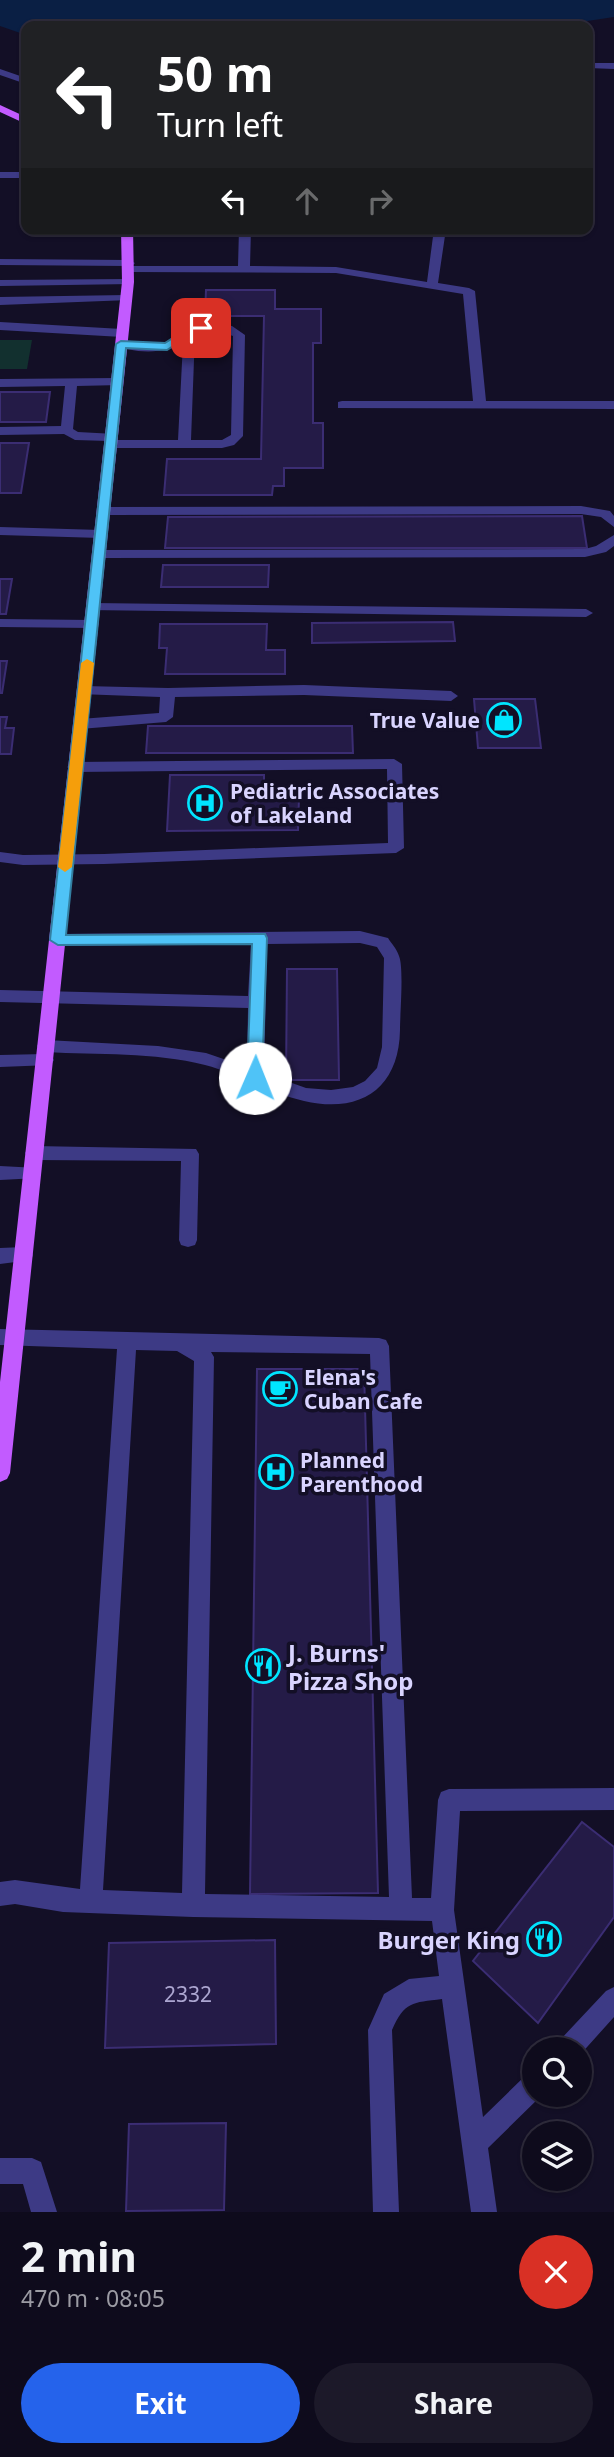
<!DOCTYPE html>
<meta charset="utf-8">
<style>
:root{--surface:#0e0b1c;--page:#1c1929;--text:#f1f3f6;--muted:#9b9ba3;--line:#2e2b3b;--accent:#2563eb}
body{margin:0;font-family:"Noto Sans",sans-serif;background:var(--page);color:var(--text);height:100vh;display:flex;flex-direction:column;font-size:26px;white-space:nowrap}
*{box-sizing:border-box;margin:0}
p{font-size:23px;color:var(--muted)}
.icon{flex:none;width:38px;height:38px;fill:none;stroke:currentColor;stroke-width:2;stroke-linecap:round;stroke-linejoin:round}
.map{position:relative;height:2212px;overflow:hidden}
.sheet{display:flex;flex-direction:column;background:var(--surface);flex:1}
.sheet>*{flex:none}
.guide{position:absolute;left:21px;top:21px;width:572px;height:214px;border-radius:14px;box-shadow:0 2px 5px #0004,0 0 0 2px var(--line);background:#202124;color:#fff;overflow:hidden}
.controls{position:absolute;left:522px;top:2037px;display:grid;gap:14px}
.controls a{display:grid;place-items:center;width:70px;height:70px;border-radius:50%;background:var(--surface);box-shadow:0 2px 5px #0004,0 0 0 2px var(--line);font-size:35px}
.pin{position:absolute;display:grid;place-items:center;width:60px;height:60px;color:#fff;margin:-30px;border-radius:14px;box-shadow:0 4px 10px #0006}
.me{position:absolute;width:77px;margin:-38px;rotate:1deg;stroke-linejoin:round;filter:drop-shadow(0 0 5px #0008)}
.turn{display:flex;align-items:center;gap:24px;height:147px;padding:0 21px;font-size:32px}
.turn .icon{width:91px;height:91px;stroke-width:2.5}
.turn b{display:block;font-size:49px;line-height:60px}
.lanes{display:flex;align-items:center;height:66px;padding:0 21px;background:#0003;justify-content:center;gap:35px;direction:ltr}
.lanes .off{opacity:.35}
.round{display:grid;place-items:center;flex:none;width:74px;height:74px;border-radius:37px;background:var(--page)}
.headline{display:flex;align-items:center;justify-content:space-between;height:119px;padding:0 21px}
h1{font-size:42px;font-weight:700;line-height:52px}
.cta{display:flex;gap:14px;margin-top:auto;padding:14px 21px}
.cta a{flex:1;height:80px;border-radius:42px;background:var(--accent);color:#fff;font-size:28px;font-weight:700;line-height:80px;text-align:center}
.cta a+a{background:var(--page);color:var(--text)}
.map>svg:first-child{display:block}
.green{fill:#12302f}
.water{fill:#0a1f44}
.building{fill:#241b47;stroke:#3b2d73;stroke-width:2}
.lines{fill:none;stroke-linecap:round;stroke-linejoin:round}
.minor{fill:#3d3a85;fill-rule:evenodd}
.major{fill:#c25bff;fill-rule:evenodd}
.route{fill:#4fc3f7;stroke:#337fa1;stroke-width:2}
.slow{fill:#f59e0b}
.labels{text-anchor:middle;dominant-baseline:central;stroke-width:7;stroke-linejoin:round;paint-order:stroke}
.poi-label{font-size:21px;font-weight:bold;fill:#d9d4ff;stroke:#130f26;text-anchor:start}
.near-number-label{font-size:21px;fill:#aca6d1}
.near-poi-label{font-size:24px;font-weight:bold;fill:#d9d4ff;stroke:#130f26;text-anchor:start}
</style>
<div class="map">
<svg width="614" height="2212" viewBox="0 0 614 2212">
<rect width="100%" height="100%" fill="#130f26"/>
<path class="green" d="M0,340H32L27,369H0Z"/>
<path class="water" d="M0,0H614V17L554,26H26V35L0,26Z"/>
<path class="building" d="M206,290H275V309H321V343H313V423H323V468H284V486H273L272,495H164L167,459H261L264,316H205Z
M0,392H50L46,422H0Z
M0,443H29L21,493H0Z
M582,516L587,548H165L168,517Z
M163,565H269L268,587H161Z
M0,579H12L6,614H0Z
M453,622L455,641L312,643V623Z
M160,624H267L266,650H285V674H165L167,648H159Z
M0,661H7L2,693H0Z
M474,699H535L541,748H478Z
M0,717H7L5,728H14L11,754H0Z
M148,726H352L353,753H146Z
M170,775H264V797H299L298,830L167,831Z
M287,969H337L339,1080H286Z
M257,1369H364L378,1893L250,1894Z
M582,1822L614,1847V1917L538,2023L473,1961Z
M275,1940L276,2044L105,2048L109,1943Z
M226,2123L224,2210L126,2211L129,2124Z"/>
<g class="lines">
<path class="minor" d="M590,63H614V69L588,68Z
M0,69L26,78V84L0,75Z
M0,172H26V178H0Z
M239,229H251L250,266L336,267L427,282L434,229H446L438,283L469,288L475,291L486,401H614V409L338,408V402L342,401H473L463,294L336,273L129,272L123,269L126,266L0,265V259L129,260L135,263L132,266H238Z
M128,279L132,280V284L0,286V280Z
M126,295L130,296V300L0,305V297Z
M0,322L122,329L128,333L122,337L0,330Z
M209,323L232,326L245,335L243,436L234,445L222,448H111L105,444L109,441L75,440L64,434L0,435V427L61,426L65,386L0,387V379L117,378L123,382L121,385L77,386L73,429L78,432L115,434L117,437L113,440H178L183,343C169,354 129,354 115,344L121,340L165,344L186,328ZM215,330L233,336L231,435L222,440H191L195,333Z
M581,506L610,511L614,516V527L601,517L581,514L104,515L97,511L104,507Z
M0,527L101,530L108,534L101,538L0,535Z
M614,535V546L606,552L585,557L99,558L92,554L99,550L585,549L596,546Z
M93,603L586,609L593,613L586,617L88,610L86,607Z
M0,619L92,620L99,624L92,628L0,627Z
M304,685L451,691L458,696L451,701L304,695L175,697L173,717L166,722L80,729L73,724L80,719L159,713L160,697L79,694L77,691L84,686L168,688Z
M394,759L402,764L404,848L396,853L104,864L23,865L0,862V852L23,855L104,854L388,843L387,769L75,772L67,767L75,762Z
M360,931L388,938C391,943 397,949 399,956C404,968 400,1013 400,1030C399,1089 360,1114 304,1101C269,1093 239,1074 205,1065C154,1052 98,1055 46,1052L40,1051L37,1046L40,1041L46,1040L158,1046L206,1053L247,1067L248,1008L0,1002V990L248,996L251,944L58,946L50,940L58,934ZM360,943L377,947L384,958L382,1047L377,1068L365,1081L353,1087L331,1090L306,1088L264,1073L267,944Z
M45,1054L51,1055L54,1060L51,1065L0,1067V1055Z
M34,1146L196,1149L199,1154L197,1240L195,1245L188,1247L181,1245L179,1240L181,1161L34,1160L28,1158L25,1153L28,1148Z
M0,1166L38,1168L41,1173L38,1178L0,1180Z
M24,1247L31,1250L33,1255L31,1260L0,1264V1248Z
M0,1329L379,1338L386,1340L389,1346L412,1898H431L438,1800L441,1792L449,1789L614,1788V1810L460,1811L454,1910L483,2117L525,2076L534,2073V2095H542L488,2148L497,2212H471L442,1999C412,2003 405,2001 392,2030L399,2212H373L368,2030L384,1994L409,1979L439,1976L432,1921L193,1917L63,1912L15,1904L0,1906V1882L15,1880L80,1889L117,1349L0,1345ZM136,1350L177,1351L194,1361L182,1893L103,1890ZM211,1352L370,1354L389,1897L205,1894L214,1357Z
M614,1987V2017L579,2056V2049H557L560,2040L606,1991Z
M0,2158H32L41,2162L57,2212H31L23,2184H0Z"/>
<path class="major" d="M0,105L26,117V124L0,112Z
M121,229H133L134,282L10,1473L7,1479L0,1482V1382L122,282Z"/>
</g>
<path class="route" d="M201,325L204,326V331L192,334L167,350L126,348L66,935L265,934L267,938L262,1078L255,1084L247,1078L252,944L58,945L50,940L116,344L121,341L165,343L185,330Z"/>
<path class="slow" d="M87,659L94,663L72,867L65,872L58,867L81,663Z"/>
<defs>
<g id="shop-ring" transform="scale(1.75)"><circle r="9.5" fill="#130f26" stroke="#00e5ff" stroke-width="1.5"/><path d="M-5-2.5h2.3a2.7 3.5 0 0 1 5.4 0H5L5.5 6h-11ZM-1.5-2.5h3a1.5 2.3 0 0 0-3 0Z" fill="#00e5ff"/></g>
<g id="hospital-ring" transform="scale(1.75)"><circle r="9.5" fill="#130f26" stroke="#00e5ff" stroke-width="1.5"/><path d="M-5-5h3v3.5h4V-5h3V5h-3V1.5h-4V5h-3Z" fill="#00e5ff"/></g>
<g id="cafe-ring" transform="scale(1.75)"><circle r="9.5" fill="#130f26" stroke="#00e5ff" stroke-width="1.5"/><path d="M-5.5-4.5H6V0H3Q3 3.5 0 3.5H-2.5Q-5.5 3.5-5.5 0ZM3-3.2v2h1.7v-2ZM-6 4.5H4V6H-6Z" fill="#00e5ff"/></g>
<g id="restaurant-ring" transform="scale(1.75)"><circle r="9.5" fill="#130f26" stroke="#00e5ff" stroke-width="1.5"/><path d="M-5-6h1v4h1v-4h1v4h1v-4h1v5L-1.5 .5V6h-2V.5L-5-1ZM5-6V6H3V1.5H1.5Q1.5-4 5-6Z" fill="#00e5ff"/></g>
</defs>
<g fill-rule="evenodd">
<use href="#shop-ring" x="504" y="720"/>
<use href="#hospital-ring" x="205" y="803"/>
<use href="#cafe-ring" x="280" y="1389"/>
<use href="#hospital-ring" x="276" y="1472"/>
<use href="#restaurant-ring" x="263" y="1666"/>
<use href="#restaurant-ring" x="544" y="1939"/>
</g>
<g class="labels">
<g class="poi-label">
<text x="480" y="720" text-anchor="end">True Value</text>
<text x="230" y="791">Pediatric Associates<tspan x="230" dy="24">of Lakeland</tspan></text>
<text x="304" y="1377">Elena's<tspan x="304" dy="24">Cuban Cafe</tspan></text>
<text x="300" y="1460">Planned<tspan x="300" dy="24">Parenthood</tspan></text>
</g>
<g class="near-number-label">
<text x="188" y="1994">2332</text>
</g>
<g class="near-poi-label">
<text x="288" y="1652">J. Burns'<tspan x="288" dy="28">Pizza Shop</tspan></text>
<text x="520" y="1939" text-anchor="end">Burger King</text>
</g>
</g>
</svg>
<div class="controls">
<a><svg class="icon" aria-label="search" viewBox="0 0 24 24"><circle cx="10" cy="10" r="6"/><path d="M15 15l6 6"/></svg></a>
<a><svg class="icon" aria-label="layers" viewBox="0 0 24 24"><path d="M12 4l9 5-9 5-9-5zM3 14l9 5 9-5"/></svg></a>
</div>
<div class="pin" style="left:201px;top:328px;background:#d93025"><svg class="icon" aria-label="arrive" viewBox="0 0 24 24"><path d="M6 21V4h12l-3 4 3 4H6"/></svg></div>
<svg class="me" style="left:255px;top:1078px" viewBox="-20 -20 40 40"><circle r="19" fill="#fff"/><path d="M0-13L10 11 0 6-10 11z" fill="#4fc3f7"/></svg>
<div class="guide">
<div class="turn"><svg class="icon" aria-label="left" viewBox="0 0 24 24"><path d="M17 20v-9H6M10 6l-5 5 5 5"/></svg><div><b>50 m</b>Turn left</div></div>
<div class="lanes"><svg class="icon" aria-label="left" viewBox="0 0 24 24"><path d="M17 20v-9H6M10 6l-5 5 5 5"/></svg><svg class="icon off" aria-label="ahead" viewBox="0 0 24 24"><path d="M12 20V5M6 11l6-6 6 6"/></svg><svg class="icon off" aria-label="right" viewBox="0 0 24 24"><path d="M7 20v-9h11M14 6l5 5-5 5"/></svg></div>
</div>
</div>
<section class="sheet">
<div class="headline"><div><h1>2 min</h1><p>470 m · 08:05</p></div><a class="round" style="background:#d93025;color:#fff"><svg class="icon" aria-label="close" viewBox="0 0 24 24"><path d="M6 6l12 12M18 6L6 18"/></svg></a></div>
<div class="cta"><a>Exit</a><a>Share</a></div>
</section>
